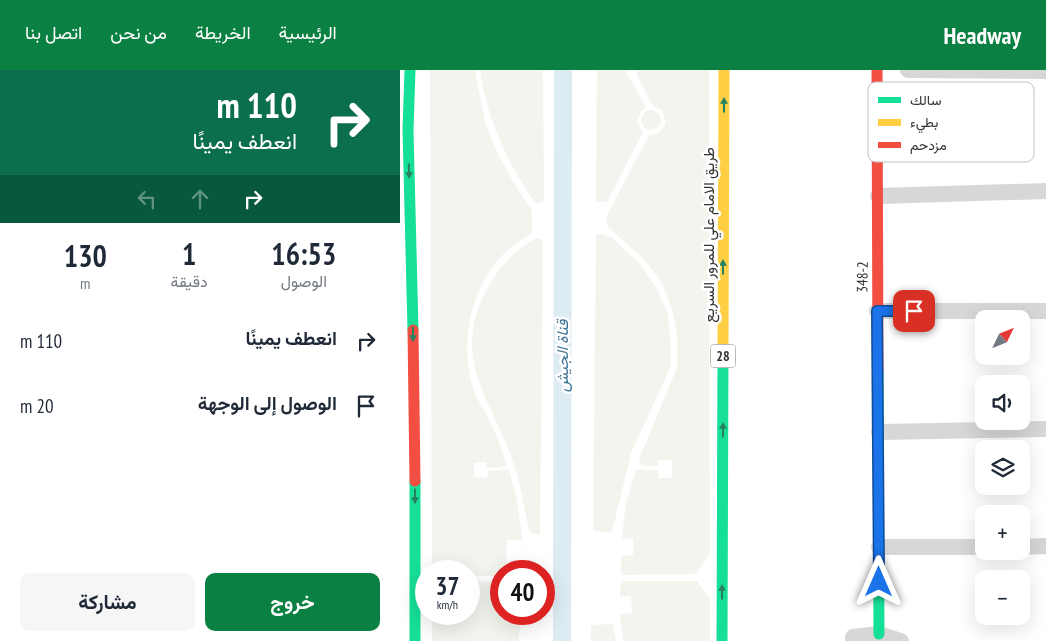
<!DOCTYPE html>
<html lang="ar">
<meta charset="utf-8">
<style>
:root{--surface:#fff;--page:#f6f6f7;--text:#1f2937;--muted:#747a83;--accent:#0b8043}
body{margin:0;font-family:"PT Sans Narrow",Vazirmatn,sans-serif;background:var(--page);color:var(--text);direction:rtl;height:100vh;display:flex;flex-direction:column;font-size:19px;white-space:nowrap}
*{box-sizing:border-box;margin:0}
p{font-size:16px;color:var(--muted)}
.icon{flex:none;width:28px;height:28px;fill:none;stroke:currentColor;stroke-width:2;stroke-linecap:round;stroke-linejoin:round}
.map{position:relative;flex:1;overflow:hidden;direction:ltr}
.panel{display:flex;flex-direction:column;background:var(--surface);width:400px}
.panel>*{flex:none}
.guide{background:#0b6e4f;color:#fff;overflow:hidden}
.needle{width:32px;rotate:47deg}
.buttons{position:absolute;left:575px;top:240px;display:grid;gap:10px}
.buttons a{display:grid;place-items:center;width:55px;height:55px;border-radius:10px;background:var(--surface);box-shadow:0 5px 20px #0002;font-size:25px}
.speed{position:absolute;left:15px;top:490px;display:flex;gap:10px;font-size:25px;font-weight:700;text-align:center}
.speed>*{display:grid;place-content:center;width:65px;height:65px;border-radius:50%;background:var(--surface);box-shadow:0 5px 20px #0002;line-height:1}
.speed small{font-size:12px;font-weight:400}
.speed .limit{border:8px solid #d22;background:#fff;color:#111}
.pin{position:absolute;display:grid;place-items:center;width:42px;height:42px;color:#fff;margin:-21px;border-radius:10px;box-shadow:0 2px 8px #0006}
.me{position:absolute;width:55px;margin:-28px;rotate:0deg;stroke-linejoin:round;filter:drop-shadow(0 0 4px #0008)}
.turn{display:flex;align-items:center;gap:18px;height:105px;padding:0 20px;font-size:22px}
.turn .icon{width:65px;height:65px;stroke-width:2.5}
.turn b{display:block;font-size:35px;line-height:42px}
.lanes{display:flex;align-items:center;height:48px;padding:0 20px;background:#0003;justify-content:center;gap:25px;direction:ltr}
.lanes .off{opacity:.35}
.eta{display:flex;justify-content:space-evenly;align-items:center;height:85px;text-align:center}
.eta b{font-size:30px;font-weight:700;line-height:35px}
.action{display:flex;gap:10px;margin-top:auto;padding:10px 20px}
.action a{flex:1;height:58px;border-radius:10px;background:var(--accent);color:#fff;font-size:20px;font-weight:700;line-height:58px;text-align:center}
.action a+a{background:var(--page);color:var(--text)}
ul{padding:0;list-style:none}
li{display:flex;align-items:center;gap:15px;height:65px;padding:0 20px}
li div{flex:1}
li b{display:block;font-size:19px}
li em{font-style:normal}
header{display:flex;align-items:center;gap:30px;box-sizing:border-box;height:70px;padding:0 25px;background:var(--accent);color:#fff}
header strong{font-size:24px}
nav{display:flex;gap:28px;margin-inline-start:auto;font-size:18px}
main{display:flex;flex:1;min-height:0}
.map>svg:first-child{display:block}
.green{fill:#f1f5ed}
.lines{fill:none;stroke-linecap:round;stroke-linejoin:round}
.canal{stroke:#ddebf3;stroke-width:18}
.street{stroke:#d7d7d7;stroke-width:16}
.fast{stroke:#16e098;stroke-width:11}
.slow{stroke:#ffcf43;stroke-width:11}
.jam{stroke:#f24e42;stroke-width:11}
.oneway{fill:#268160}
.route-casing{stroke:#114b97;stroke-width:12}
.route{stroke:#1a73e8;stroke-width:9}
.labels{text-anchor:middle;dominant-baseline:central;stroke-width:5;stroke-linejoin:round;paint-order:stroke}
.shield{fill:#fff;stroke:#707070;stroke-width:1}
.shield-label{font-size:14px;font-weight:bold;fill:#333}
.street-label{font-size:15px;fill:#333;stroke:#fff}
.water-label{font-size:16px;font-style:italic;fill:#3f7597;stroke:#fff}
.key{fill:#fff;stroke:#c2c2c2;stroke-width:1}
.key-label{font-size:14px;fill:#333}
</style>
<header>
<strong>Headway</strong>
<nav><a>الرئيسية</a><a>الخريطة</a><a>من نحن</a><a>اتصل بنا</a></nav>
</header>
<main>
<div class="map">
<svg width="646" height="571" viewBox="0 0 646 571">
<rect width="100%" height="100%" fill="#fff"/>
<path class="green" d="M30,0H75L85,52L97,82L115,115L132,141V163C119,171 106,180 96,192C69,227 60,276 73,318C77,330 85,341 90,352C97,366 102,381 107,395L99,398L87,397L86,392L74,393V407L87,408L88,401L109,399L116,425L123,470H107L106,491L109,494H122L123,501H101V506H69V501H32Z
M80,0H143L144,130L141,133L136,134C107,93 87,49 80,0Z
M197,0H225L246,37L241,41L237,52L243,62L207,132H196Z
M239,0H309L310,484L296,504L221,505V486L233,485V469L222,468L226,433L236,399L258,401V408H272V390H258V396L241,395L239,389L277,298V263L272,239L262,213L245,190L208,157L206,147L249,65C258,64 262,61 266,53L262,40L253,36L237,5Z
M241 50a10 10 0 1 1 20 0a10 10 0 1 1-20 0Z
M201,164L211,167L241,195L257,219L267,241L270,263L271,296L231,383L212,462L193,461L196,165Z
M138,168L143,170L140,465L130,463C124,439 121,415 113,392C89,323 46,284 93,209C104,192 119,176 138,168Z
M69,511L101,512V544H105L106,552H121L118,571H32V544H69Z
M221,511H297L310,529V571H223L220,544L232,543L231,526L220,527Z
M213,554L216,571H191V555Z"/>
<g class="lines">
<path class="canal" d="M162,571L163,0"/>
<path class="street" d="M508,0L646,1
M478,126L646,121
M477,241H646
M479,362L646,359
M479,477H584
M621,477L646,476
M453,571V567L479,564L501,571"/>
<path class="fast" d="M10,0L8,60L13,260
M478,300L479,564
M15,411V571
M322,571L323,278"/>
<path class="slow" d="M323,278L324,0"/>
<path class="jam" d="M477,0L478,300
M13,260L15,411"/>
</g>
<defs><path id="oneway-solid" d="M-6-.8H1V-3.2L6.5 0L1 3.2V.8H-6Z" transform="scale(1.25)"/></defs>
<g class="oneway">
<use href="#oneway-solid" transform="translate(324 35) rotate(-90)"/>
<use href="#oneway-solid" transform="translate(9 101) rotate(89)"/>
<use href="#oneway-solid" transform="translate(323 197) rotate(-90)"/>
<use href="#oneway-solid" transform="translate(13 264) rotate(89)"/>
<use href="#oneway-solid" transform="translate(323 360) rotate(-90)"/>
<use href="#oneway-solid" transform="translate(15 426) rotate(90)"/>
<use href="#oneway-solid" transform="translate(322 522) rotate(-90)"/>
</g>
<g class="lines">
<g class="route-casing">
<path id="route" d="M479,512L477,241H514"/>
</g>
<use href="#route" class="route"/>
</g>
<g class="labels">
<rect class="shield" x="310.5" y="274.5" width="25" height="23" rx="4"/>
<g class="shield-label">
<text x="323" y="286">28</text>
</g>
<g class="street-label">
<text transform="translate(308 165) rotate(-90)">طريق الامام علي للمرور السريع</text>
<text transform="translate(462 207) rotate(-89)">348-2</text>
</g>
<g class="water-label">
<text transform="translate(162 286) rotate(-90)">قناة الجيش</text>
</g>
</g>
<rect x="468" y="12" width="166" height="80" rx="8" class="key"/>
<rect x="478" y="27" width="23" height="6" fill="#16e098"/>
<rect x="478" y="49" width="23" height="7" fill="#ffcf43"/>
<rect x="478" y="72" width="23" height="6" fill="#f24e42"/>
<g class="key-label">
<text x="510" y="35">سالك</text>
<text x="510" y="57">بطيء</text>
<text x="510" y="80">مزدحم</text>
</g>
</svg>
<div class="buttons">
<a><svg class="needle" viewBox="-14 -14 28 28"><path d="M0-13l5 13h-10z" fill="#e53935"/><path d="M0 13l5-13h-10z" fill="#747a83"/></svg></a>
<a><svg class="icon" aria-label="sound" viewBox="0 0 24 24"><path d="M4 9h4l5-4v14l-5-4H4zM17 9q2 3 0 6"/></svg></a>
<a><svg class="icon" aria-label="layers" viewBox="0 0 24 24"><path d="M12 4l9 5-9 5-9-5zM3 14l9 5 9-5"/></svg></a>
<a>+</a>
<a>−</a>
</div>
<div class="speed"><div>37<small>km/h</small></div><div class="limit">40</div></div>
<div class="pin" style="left:514px;top:241px;background:#d93025"><svg class="icon" aria-label="arrive" viewBox="0 0 24 24"><path d="M6 21V4h12l-3 4 3 4H6"/></svg></div>
<svg class="me" style="left:479px;top:512px" viewBox="-20 -20 40 40"><path d="M0-17L14 15 0 8-14 15z" fill="#1a73e8" stroke="#fff" stroke-width="4"/></svg>
</div>
<section class="panel">
<div class="guide">
<div class="turn"><svg class="icon" aria-label="right" viewBox="0 0 24 24"><path d="M7 20v-9h11M14 6l5 5-5 5"/></svg><div><b>110 m</b>انعطف يمينًا</div></div>
<div class="lanes"><svg class="icon off" aria-label="left" viewBox="0 0 24 24"><path d="M17 20v-9H6M10 6l-5 5 5 5"/></svg><svg class="icon off" aria-label="ahead" viewBox="0 0 24 24"><path d="M12 20V5M6 11l6-6 6 6"/></svg><svg class="icon" aria-label="right" viewBox="0 0 24 24"><path d="M7 20v-9h11M14 6l5 5-5 5"/></svg></div>
</div>
<div class="eta">
<div><b>16:53</b><p>الوصول</p></div>
<div><b>1</b><p>دقيقة</p></div>
<div><b>130</b><p>m</p></div>
</div>
<ul>
<li><svg class="icon" aria-label="right" viewBox="0 0 24 24"><path d="M7 20v-9h11M14 6l5 5-5 5"/></svg><div><b>انعطف يمينًا</b></div><em>110 m</em></li>
<li><svg class="icon" aria-label="arrive" viewBox="0 0 24 24"><path d="M6 21V4h12l-3 4 3 4H6"/></svg><div><b>الوصول إلى الوجهة</b></div><em>20 m</em></li>
</ul>
<div class="action"><a>خروج</a><a>مشاركة</a></div>
</section>
</main>
